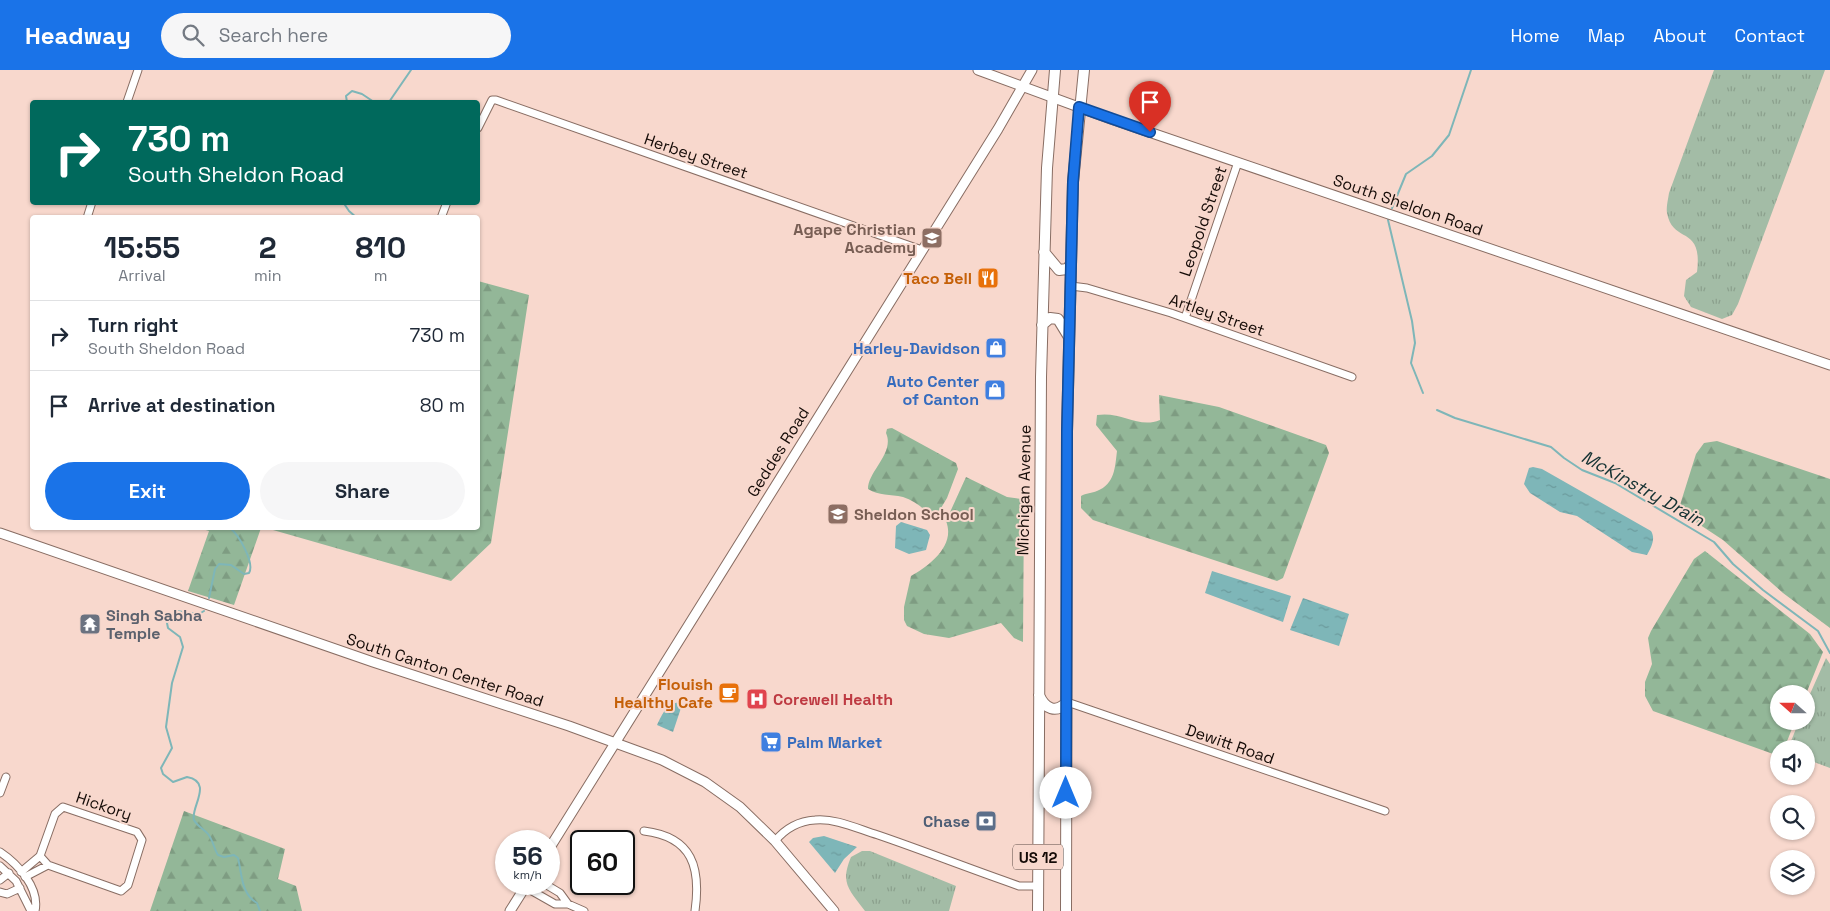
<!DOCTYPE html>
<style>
:root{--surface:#fff;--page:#f6f6f7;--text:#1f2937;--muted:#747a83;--line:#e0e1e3;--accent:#1a73e8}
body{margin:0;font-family:"Space Grotesk",sans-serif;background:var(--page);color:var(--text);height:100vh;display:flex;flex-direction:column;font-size:19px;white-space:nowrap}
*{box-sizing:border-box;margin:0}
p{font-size:16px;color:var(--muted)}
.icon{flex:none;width:28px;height:28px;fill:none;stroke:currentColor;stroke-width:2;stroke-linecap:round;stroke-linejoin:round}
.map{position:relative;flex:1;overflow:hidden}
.panel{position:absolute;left:30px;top:145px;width:450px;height:315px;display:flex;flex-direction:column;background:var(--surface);border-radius:5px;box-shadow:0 1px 4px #0004}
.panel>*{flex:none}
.top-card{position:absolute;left:30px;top:30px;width:450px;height:105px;border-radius:5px;box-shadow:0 1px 4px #0004;background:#00695c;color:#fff;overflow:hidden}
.needle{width:32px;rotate:291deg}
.tools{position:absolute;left:1770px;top:615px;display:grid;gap:10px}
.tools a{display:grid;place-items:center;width:45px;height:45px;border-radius:50%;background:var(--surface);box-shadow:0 1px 4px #0004;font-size:25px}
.speed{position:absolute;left:495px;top:760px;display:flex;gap:10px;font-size:25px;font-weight:700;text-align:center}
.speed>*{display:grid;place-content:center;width:65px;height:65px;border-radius:50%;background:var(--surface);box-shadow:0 1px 4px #0004;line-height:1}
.speed small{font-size:12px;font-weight:400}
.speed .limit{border:2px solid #111;border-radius:8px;background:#fff;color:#111}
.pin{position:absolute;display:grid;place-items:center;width:42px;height:42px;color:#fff;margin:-51px -21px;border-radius:50% 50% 50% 0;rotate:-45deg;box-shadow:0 0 5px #0007}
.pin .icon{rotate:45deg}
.me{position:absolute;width:55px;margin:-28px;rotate:0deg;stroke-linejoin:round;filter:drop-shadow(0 0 4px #0008)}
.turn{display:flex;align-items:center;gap:18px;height:105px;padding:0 15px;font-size:22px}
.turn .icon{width:65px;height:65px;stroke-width:2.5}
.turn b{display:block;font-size:35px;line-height:42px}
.eta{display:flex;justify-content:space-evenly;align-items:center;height:85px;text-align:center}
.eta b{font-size:30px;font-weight:600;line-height:35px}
.button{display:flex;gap:10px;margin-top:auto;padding:10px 15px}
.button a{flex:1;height:58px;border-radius:30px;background:var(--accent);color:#fff;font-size:20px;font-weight:600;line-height:58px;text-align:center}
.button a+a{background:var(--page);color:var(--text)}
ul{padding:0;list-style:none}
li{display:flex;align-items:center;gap:15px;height:70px;padding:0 15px;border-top:1px solid var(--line)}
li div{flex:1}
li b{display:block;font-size:19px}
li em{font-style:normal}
header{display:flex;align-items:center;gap:30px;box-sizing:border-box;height:70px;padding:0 25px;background:var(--accent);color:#fff}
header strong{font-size:24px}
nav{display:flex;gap:28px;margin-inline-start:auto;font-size:18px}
.search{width:350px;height:45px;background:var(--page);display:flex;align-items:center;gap:12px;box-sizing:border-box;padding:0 18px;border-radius:28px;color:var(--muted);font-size:19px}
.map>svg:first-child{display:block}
.grass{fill:url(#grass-tufts)}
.forest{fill:url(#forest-firs)}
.water{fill:url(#water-ripples)}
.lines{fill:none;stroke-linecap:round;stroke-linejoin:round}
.stream{stroke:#7eb6b8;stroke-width:2}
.minor-casing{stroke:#886d63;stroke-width:9}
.tertiary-casing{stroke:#886d63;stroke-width:11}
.secondary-casing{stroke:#886d63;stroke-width:11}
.primary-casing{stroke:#886d63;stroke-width:12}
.minor{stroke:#fff;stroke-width:7}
.tertiary{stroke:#fff;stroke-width:9}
.secondary{stroke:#fff;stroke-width:9}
.primary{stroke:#fff;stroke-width:10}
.route-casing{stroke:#114b97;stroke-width:12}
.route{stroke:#1a73e8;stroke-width:9}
.labels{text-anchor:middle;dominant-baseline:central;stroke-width:4;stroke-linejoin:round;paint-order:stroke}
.shield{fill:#f8d8cd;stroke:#594842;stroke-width:1}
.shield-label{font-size:15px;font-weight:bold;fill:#150b07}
.street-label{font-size:16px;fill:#150b07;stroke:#f8d8cd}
.education-label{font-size:16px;font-weight:bold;fill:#785e54;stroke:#f8d8cd;text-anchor:end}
.food-label{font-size:16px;font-weight:bold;fill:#c56008;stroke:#f8d8cd;text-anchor:end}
.shop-label{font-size:16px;font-weight:bold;fill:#366cbe;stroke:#f8d8cd;text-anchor:end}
.worship-label{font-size:16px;font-weight:bold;fill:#5b616d;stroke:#f8d8cd;text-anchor:start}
.health-label{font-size:16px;font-weight:bold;fill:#be3a42;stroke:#f8d8cd;text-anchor:start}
.service-label{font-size:16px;font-weight:bold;fill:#4e5e75;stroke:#f8d8cd;text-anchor:end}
.water-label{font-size:18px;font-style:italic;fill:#133132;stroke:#f8d8cd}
</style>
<header>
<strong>Headway</strong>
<div class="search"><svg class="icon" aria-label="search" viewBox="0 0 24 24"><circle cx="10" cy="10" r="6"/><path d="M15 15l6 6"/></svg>Search here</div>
<nav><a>Home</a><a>Map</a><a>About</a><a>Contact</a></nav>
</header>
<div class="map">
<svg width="1830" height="841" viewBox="0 0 1830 841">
<defs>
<pattern id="grass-tufts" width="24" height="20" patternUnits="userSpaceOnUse" patternTransform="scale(1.25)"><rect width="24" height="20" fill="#a3bca6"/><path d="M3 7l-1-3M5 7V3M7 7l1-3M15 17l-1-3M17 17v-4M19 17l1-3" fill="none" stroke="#8ba08d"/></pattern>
<pattern id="forest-firs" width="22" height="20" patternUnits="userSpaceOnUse" patternTransform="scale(1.25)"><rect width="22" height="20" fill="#93b798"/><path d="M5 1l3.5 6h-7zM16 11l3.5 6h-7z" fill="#7e9c82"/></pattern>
<pattern id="water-ripples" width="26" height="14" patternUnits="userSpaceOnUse" patternTransform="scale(1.25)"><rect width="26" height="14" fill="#7eb6b8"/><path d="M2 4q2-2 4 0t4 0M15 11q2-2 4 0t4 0" fill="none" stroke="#6c9b9d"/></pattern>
</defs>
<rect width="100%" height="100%" fill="#f8d8cd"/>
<path class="grass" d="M1714,0H1825L1738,234L1732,245L1722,249L1691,237L1684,226L1686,210L1697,202C1703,154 1673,175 1667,143C1666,137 1668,130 1669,123Z
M1826,588L1830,594V698L1806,689V679H1788L1799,651H1806V633Z
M862,781H870L956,816L949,841H865C849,819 840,814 851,787Z"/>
<path class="forest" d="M478,211L529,225L491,473L451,511L266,458H478Z
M1159,325L1219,337L1326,375L1329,383L1283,508L1277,511L1093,450L1081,438V426C1086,423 1092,423 1097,421C1115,414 1115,397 1117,381L1096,355L1097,345C1122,341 1138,359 1160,350Z
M892,358L956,393L958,399L947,428L938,443L930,445C922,437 913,430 903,427C890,424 879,426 868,419C868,401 895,383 886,363L887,359Z
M1717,371L1830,409V558L1783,523L1723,470L1685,445L1680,435L1696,384L1704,373Z
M966,407L1007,427L1021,429L1024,432L1023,572L1014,568L1001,553L949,568L924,564L907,556L904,550V537L911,506C929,496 956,476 946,451Z
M199,458H261L234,535L188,521L209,461Z
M1705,481L1810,564L1823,582L1806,624H1779V651H1795L1784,679H1779L1776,685L1653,641L1645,626V612L1652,594L1648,568L1651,561L1694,489Z
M184,741L285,779L278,809L296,816L302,841H150Z"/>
<path class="water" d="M1533,397L1542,399L1651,461C1656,469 1651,478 1647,485L1632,482L1577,446L1560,442L1530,423L1524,414L1529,398Z
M901,452L927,460L930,465L926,480L909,484L895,478L896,456Z
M1212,501L1291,526L1283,552L1205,523Z
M1303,528L1349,544L1339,576L1290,560Z
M680,632L682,635L673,662L657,655C663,643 666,634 680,632Z
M824,766L857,777L844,789L835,803L809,772L813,768Z"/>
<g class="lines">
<path class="stream" d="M347,32L346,26L352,21L362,24L374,32
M389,32L411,0
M343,132L349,141L357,148
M1392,138L1406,104L1432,86L1449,65L1471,0
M1388,150L1412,251L1415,273L1411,293L1423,323
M1437,340L1455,348L1551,377L1564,388L1582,400L1615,413L1714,472L1733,494L1763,520L1818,561L1830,583
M209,528L215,499L219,494L231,495L244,504L249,503C255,493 239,465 230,458
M204,541L199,544L176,541L167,553L168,558L180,567L183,577L172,613L166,657L172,678L161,698L163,704L173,712L187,707C214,712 190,738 194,750C197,756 204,759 208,764C213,770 214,779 218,785L224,787L234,785L238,788C242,804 241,824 257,833L260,841"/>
<g class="minor-casing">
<path id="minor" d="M127,32L138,0
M478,58L492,30H496L922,180
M87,148L92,132
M441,148L447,132
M1071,216L1087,218L1171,243L1352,307
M1185,248L1238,92
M1067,632L1385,741
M0,723L6,707
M644,761C693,767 701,798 695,841
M775,771C785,759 799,751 815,750C836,748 858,759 878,765C922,780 965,797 1008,812L1019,816H1038
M0,782C18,794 40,818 35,841
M0,796L16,811L31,841
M21,802L40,786
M25,807L48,795L121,821L128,815L142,770L137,762L63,737L55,744L40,786L48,795
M0,810L9,803
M525,817L555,834H568L560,823L545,814
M0,822L7,824L20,818
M568,834L584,841"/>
</g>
<g class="tertiary-casing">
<path id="tertiary" d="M978,0L1111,49L1830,295"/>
</g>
<g class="secondary-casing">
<path id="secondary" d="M0,463L373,592L569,656L662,690L705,712L740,737L775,771L834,841
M549,779L998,59L1032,0
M510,841L527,814"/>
</g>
<g class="primary-casing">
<path id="primary" d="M1044,182L1059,200L1067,199L1071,194
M1042,255L1050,248L1058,249L1069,267
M1039,625C1045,639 1056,644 1067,632
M1039,734L1051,730L1066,741
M1038,841L1041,307L1047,98L1055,0
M1066,841L1067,361L1073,112L1084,0"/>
</g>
<use href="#minor" class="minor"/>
<use href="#tertiary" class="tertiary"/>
<use href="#secondary" class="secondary"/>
<use href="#primary" class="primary"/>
</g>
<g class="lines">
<g class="route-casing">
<path id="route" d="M1066,723L1067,361L1073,112L1079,37L1150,62"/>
</g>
<use href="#route" class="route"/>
</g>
<defs>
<g id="school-square" transform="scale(1.125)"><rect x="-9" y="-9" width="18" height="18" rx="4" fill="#8d6e63" stroke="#f8d8cd"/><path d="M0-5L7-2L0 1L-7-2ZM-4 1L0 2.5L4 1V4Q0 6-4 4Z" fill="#fff"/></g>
<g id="restaurant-square" transform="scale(1.125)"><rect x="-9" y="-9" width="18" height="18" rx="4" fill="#e8710a" stroke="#f8d8cd"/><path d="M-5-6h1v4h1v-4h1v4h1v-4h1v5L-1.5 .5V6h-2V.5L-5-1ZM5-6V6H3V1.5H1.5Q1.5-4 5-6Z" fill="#fff"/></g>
<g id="shop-square" transform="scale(1.125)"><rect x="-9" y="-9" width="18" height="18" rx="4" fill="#3f7fe0" stroke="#f8d8cd"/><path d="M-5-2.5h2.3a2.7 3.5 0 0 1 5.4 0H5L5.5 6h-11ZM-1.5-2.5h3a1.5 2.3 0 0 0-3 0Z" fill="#fff"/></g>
<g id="temple-square" transform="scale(1.125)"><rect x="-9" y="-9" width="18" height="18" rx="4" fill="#6b7280" stroke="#f8d8cd"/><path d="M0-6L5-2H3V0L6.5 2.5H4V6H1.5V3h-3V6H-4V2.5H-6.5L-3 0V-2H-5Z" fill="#fff"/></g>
<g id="cafe-square" transform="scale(1.125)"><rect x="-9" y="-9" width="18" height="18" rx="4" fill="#e8710a" stroke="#f8d8cd"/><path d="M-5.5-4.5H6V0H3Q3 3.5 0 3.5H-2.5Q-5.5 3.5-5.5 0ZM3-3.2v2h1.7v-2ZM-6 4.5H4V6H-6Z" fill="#fff"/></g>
<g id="hospital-square" transform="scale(1.125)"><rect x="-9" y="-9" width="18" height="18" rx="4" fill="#e0444e" stroke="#f8d8cd"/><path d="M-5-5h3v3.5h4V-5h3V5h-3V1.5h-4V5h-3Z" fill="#fff"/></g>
<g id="supermarket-square" transform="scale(1.125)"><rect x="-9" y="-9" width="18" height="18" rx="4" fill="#3f7fe0" stroke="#f8d8cd"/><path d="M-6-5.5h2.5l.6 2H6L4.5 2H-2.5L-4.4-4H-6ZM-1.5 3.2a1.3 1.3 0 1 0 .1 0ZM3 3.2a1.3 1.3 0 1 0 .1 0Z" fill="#fff"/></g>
<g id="bank-square" transform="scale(1.125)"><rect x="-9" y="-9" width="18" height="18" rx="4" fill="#5c6f8a" stroke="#f8d8cd"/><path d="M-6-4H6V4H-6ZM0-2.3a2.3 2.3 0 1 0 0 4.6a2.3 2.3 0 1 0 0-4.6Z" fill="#fff"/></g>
</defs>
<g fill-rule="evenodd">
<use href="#school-square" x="932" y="168"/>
<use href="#restaurant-square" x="988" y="208"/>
<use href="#shop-square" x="996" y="278"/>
<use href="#shop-square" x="995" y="320"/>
<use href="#school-square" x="838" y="444"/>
<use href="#temple-square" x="90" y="554"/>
<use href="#cafe-square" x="729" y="623"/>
<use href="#hospital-square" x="757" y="629"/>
<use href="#supermarket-square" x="771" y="672"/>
<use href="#bank-square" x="986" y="751"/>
</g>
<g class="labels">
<rect class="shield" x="1013" y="774.5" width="50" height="25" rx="4"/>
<g class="shield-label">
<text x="1038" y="787">US 12</text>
</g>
<g class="street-label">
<text transform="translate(696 86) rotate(19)">Herbey Street</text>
<text transform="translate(1408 135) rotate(19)">South Sheldon Road</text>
<text transform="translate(1203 151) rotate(-71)">Leopold Street</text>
<text transform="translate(1217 245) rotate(19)">Artley Street</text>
<text transform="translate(778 382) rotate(-58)">Geddes Road</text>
<text transform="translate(1024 420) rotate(-89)">Michigan Avenue</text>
<text transform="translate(445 600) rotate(18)">South Canton Center Road</text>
<text transform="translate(1230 674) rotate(19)">Dewitt Road</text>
<text transform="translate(104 736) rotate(19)">Hickory</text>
</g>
<g class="education-label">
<text x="916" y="159">Agape Christian<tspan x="916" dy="18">Academy</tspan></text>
<text x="854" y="444" text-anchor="start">Sheldon School</text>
</g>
<g class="food-label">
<text x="972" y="208">Taco Bell</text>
<text x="713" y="614">Flouish<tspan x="713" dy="18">Healthy Cafe</tspan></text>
</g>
<g class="shop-label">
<text x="980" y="278">Harley-Davidson</text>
<text x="979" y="311">Auto Center<tspan x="979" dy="18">of Canton</tspan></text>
<text x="787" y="672" text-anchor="start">Palm Market</text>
</g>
<g class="worship-label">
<text x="106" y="545">Singh Sabha<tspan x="106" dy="18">Temple</tspan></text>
</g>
<g class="health-label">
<text x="773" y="629">Corewell Health</text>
</g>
<g class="service-label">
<text x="970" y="751">Chase</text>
</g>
<g class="water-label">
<text transform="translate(1643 418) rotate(29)">McKinstry Drain</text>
</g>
</g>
</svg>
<div class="tools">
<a><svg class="needle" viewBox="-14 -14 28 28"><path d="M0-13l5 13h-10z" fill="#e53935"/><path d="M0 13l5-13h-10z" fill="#747a83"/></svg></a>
<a><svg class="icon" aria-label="sound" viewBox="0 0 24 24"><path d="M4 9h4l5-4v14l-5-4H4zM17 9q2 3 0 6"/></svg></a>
<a><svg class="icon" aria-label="search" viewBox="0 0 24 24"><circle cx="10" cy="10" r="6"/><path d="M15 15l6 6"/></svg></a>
<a><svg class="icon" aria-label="layers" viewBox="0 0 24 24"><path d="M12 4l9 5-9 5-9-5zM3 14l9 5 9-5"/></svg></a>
</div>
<div class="speed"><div>56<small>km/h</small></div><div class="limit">60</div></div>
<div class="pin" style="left:1150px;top:62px;background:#d93025"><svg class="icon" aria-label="arrive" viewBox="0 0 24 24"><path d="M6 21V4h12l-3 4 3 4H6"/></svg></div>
<svg class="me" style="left:1066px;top:723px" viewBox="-20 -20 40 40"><circle r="19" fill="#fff"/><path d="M0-13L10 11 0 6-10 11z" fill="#1a73e8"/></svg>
<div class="top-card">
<div class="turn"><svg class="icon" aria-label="right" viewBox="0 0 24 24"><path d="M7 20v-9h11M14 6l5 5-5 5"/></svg><div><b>730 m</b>South Sheldon Road</div></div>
</div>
<section class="panel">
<div class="eta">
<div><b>15:55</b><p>Arrival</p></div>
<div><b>2</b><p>min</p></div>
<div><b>810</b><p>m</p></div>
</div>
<ul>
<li><svg class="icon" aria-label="right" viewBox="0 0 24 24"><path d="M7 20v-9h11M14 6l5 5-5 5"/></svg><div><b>Turn right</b><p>South Sheldon Road</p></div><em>730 m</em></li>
<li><svg class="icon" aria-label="arrive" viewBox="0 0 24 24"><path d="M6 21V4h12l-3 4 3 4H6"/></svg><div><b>Arrive at destination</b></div><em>80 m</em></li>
</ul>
<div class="button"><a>Exit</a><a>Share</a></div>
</section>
</div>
